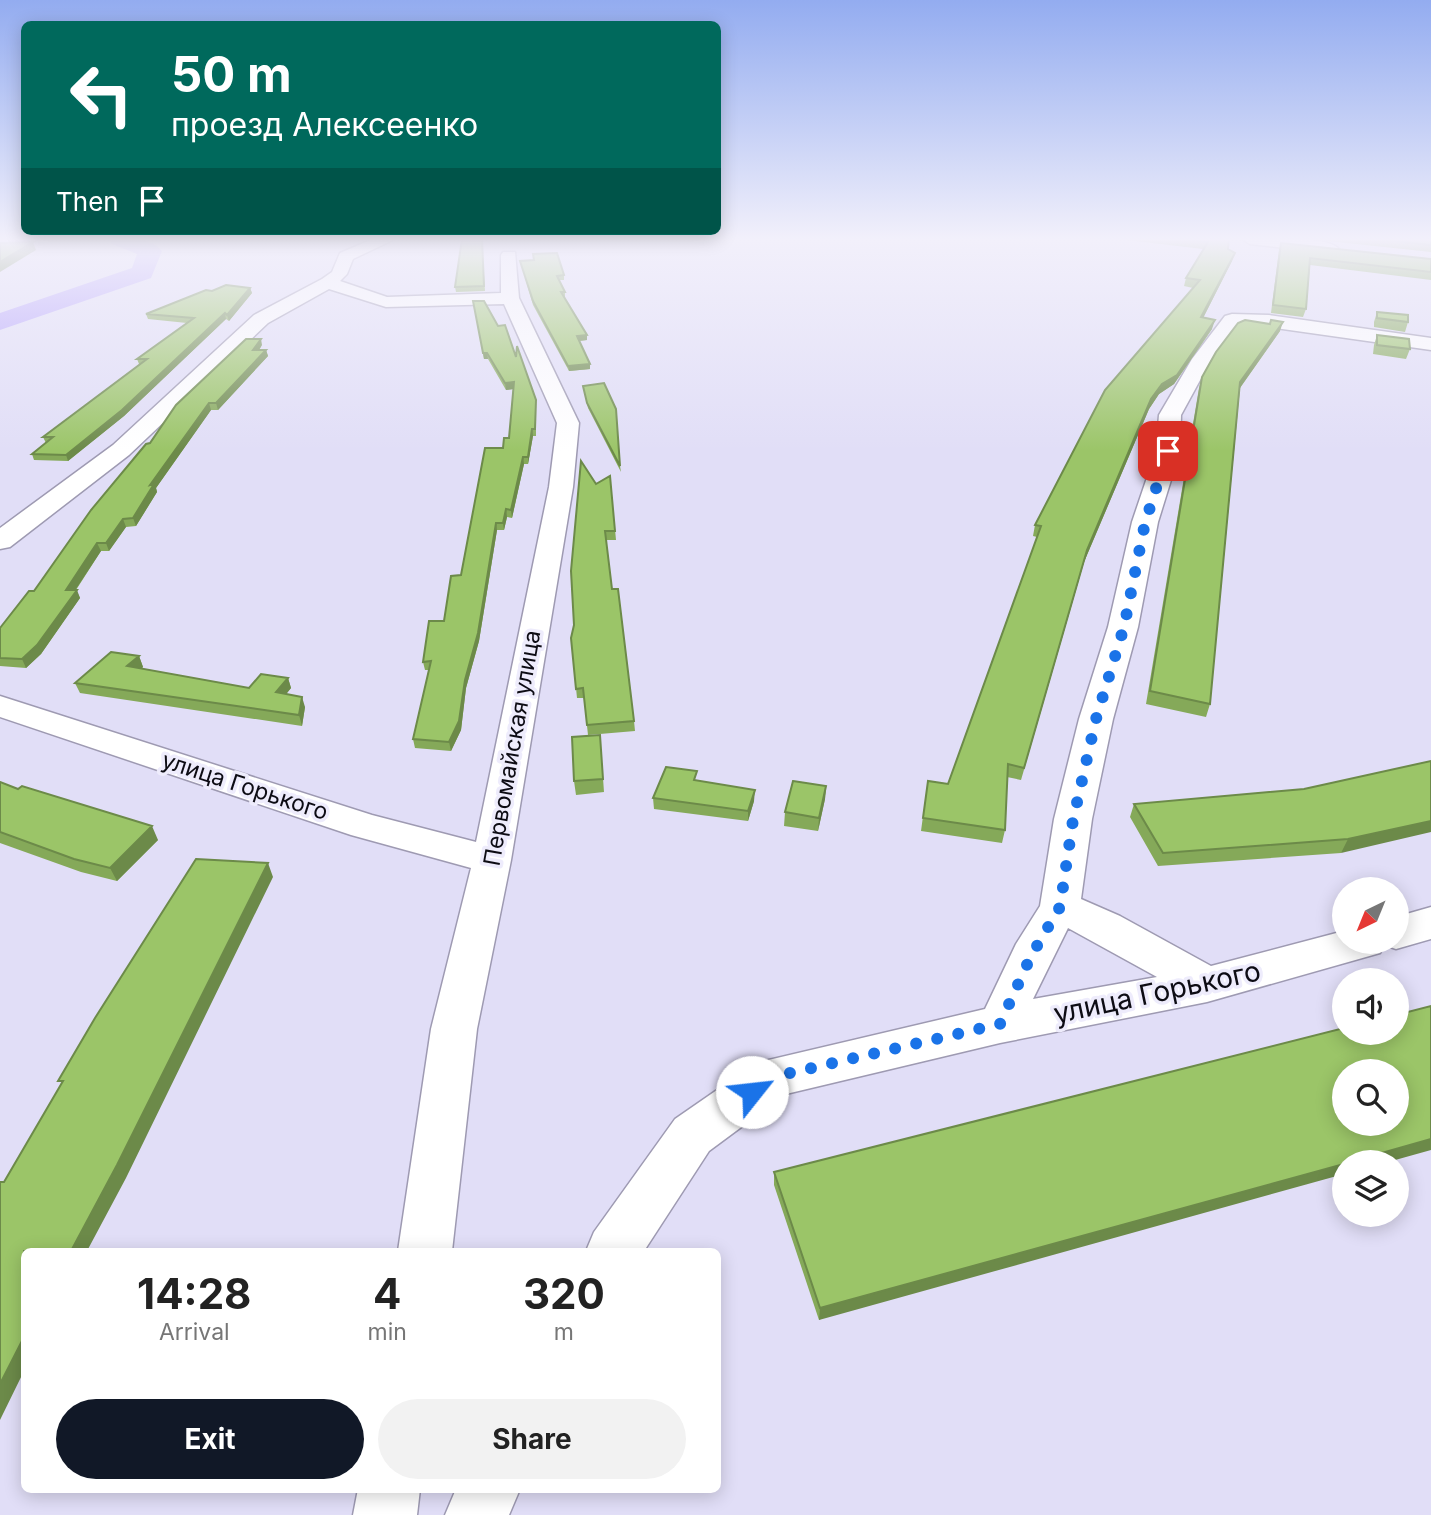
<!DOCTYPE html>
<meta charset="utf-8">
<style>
:root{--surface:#fff;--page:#f2f2f2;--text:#222;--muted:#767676;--accent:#111827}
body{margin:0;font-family:Inter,sans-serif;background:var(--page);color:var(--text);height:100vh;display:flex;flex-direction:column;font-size:26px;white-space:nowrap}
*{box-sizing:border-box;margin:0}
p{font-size:23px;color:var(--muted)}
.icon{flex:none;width:38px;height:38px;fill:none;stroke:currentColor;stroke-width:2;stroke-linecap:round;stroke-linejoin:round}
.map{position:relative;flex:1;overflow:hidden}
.drawer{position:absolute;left:21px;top:1248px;width:700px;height:245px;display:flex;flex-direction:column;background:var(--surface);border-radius:10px;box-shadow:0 4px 18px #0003}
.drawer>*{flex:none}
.banner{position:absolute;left:21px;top:21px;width:700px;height:214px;border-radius:10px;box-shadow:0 4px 18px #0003;background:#00695c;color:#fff;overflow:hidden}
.needle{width:46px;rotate:223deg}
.tools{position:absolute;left:1332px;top:877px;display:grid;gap:14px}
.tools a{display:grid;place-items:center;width:77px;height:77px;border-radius:50%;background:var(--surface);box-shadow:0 4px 18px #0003;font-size:35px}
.pin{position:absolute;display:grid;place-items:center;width:60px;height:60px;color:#fff;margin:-30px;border-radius:14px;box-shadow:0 4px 10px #0006}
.me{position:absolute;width:77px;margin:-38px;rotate:61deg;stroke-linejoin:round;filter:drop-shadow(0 0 5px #0008)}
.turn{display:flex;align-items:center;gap:24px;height:147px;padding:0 35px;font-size:32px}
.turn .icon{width:91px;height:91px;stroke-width:2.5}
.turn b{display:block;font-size:49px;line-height:60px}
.then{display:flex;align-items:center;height:66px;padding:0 35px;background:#0003;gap:14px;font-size:26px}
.eta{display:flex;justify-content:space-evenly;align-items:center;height:119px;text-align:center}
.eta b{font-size:42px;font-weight:700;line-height:49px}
.primary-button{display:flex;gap:14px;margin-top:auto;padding:14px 35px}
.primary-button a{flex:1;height:80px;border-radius:42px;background:var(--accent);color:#fff;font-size:28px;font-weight:700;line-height:80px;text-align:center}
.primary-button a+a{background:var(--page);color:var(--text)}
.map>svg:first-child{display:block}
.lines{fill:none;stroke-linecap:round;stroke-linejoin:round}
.river{fill:#b4a1fc;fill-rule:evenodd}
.minor-casing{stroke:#9e9ab2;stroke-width:3}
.minor{fill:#fff;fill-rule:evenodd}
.wall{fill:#85a959}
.shaded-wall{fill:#6c8a49}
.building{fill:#9bc568;stroke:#6c8a49;stroke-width:2;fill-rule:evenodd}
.route{stroke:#1a73e8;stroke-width:12;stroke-dasharray:0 21.6}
.labels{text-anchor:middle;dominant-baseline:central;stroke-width:7;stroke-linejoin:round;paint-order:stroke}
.street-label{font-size:23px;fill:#0d0c14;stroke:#eeecfc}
.near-street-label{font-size:28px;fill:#0d0c14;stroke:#eeecfc}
</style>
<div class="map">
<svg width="1431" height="1515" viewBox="0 0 1431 1515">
<rect width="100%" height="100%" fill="#e1def7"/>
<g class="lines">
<path class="river" d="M109,239C126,239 150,236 162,251L151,278L0,330V313L132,268L137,254L112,244Z"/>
<g class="minor-casing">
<path id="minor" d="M0,239L8,240L10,243L0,248Z
M373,239H395L353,259L347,274L340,281L387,297L501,293V255L503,252H515L519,298L579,423L573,487L511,860L477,1029L452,1251H398L431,1029L471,868L351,835L0,717V696L372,815L476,842L549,487L557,423L504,304L386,307L329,289L268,323L129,455L10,547L0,549V528L113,445L254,315L322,279L332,272L340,253Z
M1242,239C1263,239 1324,235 1338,248L1330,253L1250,244Z
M1232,314L1269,315L1431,338V350L1269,327L1237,326L1211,360L1181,415L1180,451L1158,522L1138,627L1113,719L1092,819L1081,899L1120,916L1211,966L1344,931V942H1396V917L1431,907V939L1396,949L1384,945L1380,953L1207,1002L1000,1043L786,1094L709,1151L644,1251H586L594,1232L675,1119L756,1063L985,1009L1016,944L1040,906L1054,819L1079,719L1108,627L1132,522L1156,451L1159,415L1192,359L1225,316ZM1068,928L1157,977L1033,999Z
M358,1489H420L417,1515H353Z
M456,1489H520L509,1515H445Z"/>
</g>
<use href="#minor" class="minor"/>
</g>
<path class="wall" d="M482,239L485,291L456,292L455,287Z
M1118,239H1229L1228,249L1232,261L1203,318L1212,329L1174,384L1159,394L1149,409L1084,562L1021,780L1007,777L1005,830L1002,843L921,831L926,794L948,784L1037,537L1033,536L1035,525L1193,288L1184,286L1186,278L1203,249Z
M1309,239H1431V252Z
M1281,243L1431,259V280L1310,265L1306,309L1303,317L1271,313L1279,250Z
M534,260L564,275V280H559L565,292V297H564L587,335V340L579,341L590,364V369L569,371L533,305L520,261Z
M250,288L252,293L229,321L226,319L124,416L68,461L34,460L32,454L46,443L43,437L140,364H139L137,359L187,323L148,319L146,314L212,291Z
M473,301L516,357L536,407V436H533L528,464H524L512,518L507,517L504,530H497L479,641L466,688L461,730L451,751L415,748L413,739L429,670H425L423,662L444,621L461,575L503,448L509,438L513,389L506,390L488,359H484Z
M1377,312L1408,322L1405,332L1374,327V322Z
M1271,320L1280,331L1240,388L1210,704L1206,717L1146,704L1199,388L1202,377L1270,324Z
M1377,335L1410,349L1406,359L1373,354L1374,345Z
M262,345L259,350H266L268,356L218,410H211L156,488L157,492L136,526L126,527L109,551H101L76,590L80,598L41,654L26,668L0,666V628L34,591L150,443Z
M583,386L620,466L621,472L588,408Z
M610,476L616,540H606L612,589L634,721L635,731L588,735L584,698H577L571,638L574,625L596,484Z
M139,656L143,667L141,669L249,688L288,678L291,688L286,694L305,707L302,726L80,693L75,683Z
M600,735L604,792L576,795L574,781Z
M1431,761L1341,853L1158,866L1130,817L1134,804L1304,789Z
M697,781L754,801L748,821L654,809L653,798Z
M0,782L18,789L158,840L117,881L81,872L0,843Z
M826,786L825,799L818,831L784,826L785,812Z
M1344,1028L819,1320L774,1185V1172Z"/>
<path class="shaded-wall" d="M33,242L36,250L0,272V262Z
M1235,253L1232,261L1199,326L1201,317Z
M250,288L252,293L229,321L227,315Z
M225,313L226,319L124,416L68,461L66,455Z
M1215,320L1212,329L1174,384L1159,394L1149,409L1084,562L1021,780L1087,550L1151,399Z
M1283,322L1280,331L1237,392L1240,382Z
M587,335V340L578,341L577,336Z
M261,339L262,345L255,356L253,350Z
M266,350L268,356L218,410L216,403Z
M483,353H487L488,359H484Z
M590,364V369L569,371L568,366Z
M514,382V389L506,390L505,383Z
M209,403L211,410L156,488L157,492L136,526L133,518L150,485Z
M532,429L533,436L528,464V457Z
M523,457L524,464L512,518L511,510Z
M506,509L507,517L504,530L503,523Z
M123,519L126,527L109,551L106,543Z
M496,523L497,530L479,641L466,688L461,730L451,751L449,742Z
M97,543L101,551L70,598L66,590Z
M77,590L80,598L41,654L26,668L22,659Z
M139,656L143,667L132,677L127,666Z
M288,678L291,688L279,703L276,692Z
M302,697L305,707L302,726L299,715Z
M826,786L825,799L818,831L819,818Z
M755,790L754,801L748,821V811Z
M1431,821V832L1341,853L1348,839Z
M152,826L158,840L117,881L110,868Z
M268,863L273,877L126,1178L87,1251H71Z
M1431,1139V1150L1388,1162H1350Z
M1344,1164V1174L819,1320L820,1308Z
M24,1337V1371L0,1420V1384Z"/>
<path class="building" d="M462,239H482L484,286L455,287Z
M1187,239H1229L1228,249L1235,253L1201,317L1215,320L1177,375L1162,384L1151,399L1087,550L1024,768L1008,764L1005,830L923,818L928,781L948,784L1041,526L1035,525L1105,390L1200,280L1186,278L1208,242Z
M1378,239H1431V245Z
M33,242L0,262V243Z
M1281,243L1431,259V272L1310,258L1306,309L1273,305Z
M557,253L564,275L557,276L565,292H561L587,335L577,336L590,364L568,366L533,301L520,261L534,260L533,254Z
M226,285L250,288L227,315L225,313L122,410L66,455L32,454L53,437H43L147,359H137L194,318L146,314L206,290L212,291Z
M473,301H484L498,326L505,325L516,357L517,346L536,400L535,429H532L528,457H523L511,510L506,509L503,523H496L478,633L465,680L459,721L449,742L413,739L431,661L423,662L429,621H444L451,576L461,575L485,448H503L504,438H509L514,382L505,383L487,353H483Z
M1377,312L1408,315V322L1377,318Z
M1245,320L1270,324L1271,320L1283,322L1240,382L1210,704L1150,691L1202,377L1216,352L1238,323Z
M1377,335L1409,339L1410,349L1377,345Z
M246,339H261L253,350H266L216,403H209L150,485L154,484L133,518L123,519L106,543H97L66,590H77L37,645L22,659L0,658V628L29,591H34L91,510L146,444L150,443L176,405Z
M604,383L616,409L620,466L587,403L583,386Z
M581,461L596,484L610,476L615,531H605L612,589H618L634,721L587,725L583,688L576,689L571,638L574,625L571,571Z
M111,652L139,656L127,666L249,688L261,674L288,678L276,692L302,697L299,715L75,683Z
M600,735L603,779L574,781L572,737Z
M1431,761V821L1348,839L1163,853L1134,804L1304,789Z
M666,767L697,771L694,780L755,790L748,811L653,798Z
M793,781L826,786L819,818L785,812Z
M0,782L18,789L22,786L152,826L110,868L74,859L0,832Z
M196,859L268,863L117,1165L71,1251H24V1337L0,1384V1182H4L63,1081H58L95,1018Z
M1431,1006V1139L1350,1162H1344V1164L820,1308L774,1172L1344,1028V1032H1396V1015ZM1344,1071H1396V1124H1344Z"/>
<linearGradient id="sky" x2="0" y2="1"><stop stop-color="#93acf0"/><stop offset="0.53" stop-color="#f2f0fb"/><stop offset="1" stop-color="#f2f0fb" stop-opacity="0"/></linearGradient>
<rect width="1431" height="451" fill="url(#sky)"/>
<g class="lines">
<path class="route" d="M752,1092L773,1077L1000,1024L1031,956L1060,907L1073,820L1096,719L1124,627L1145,523L1168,451"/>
</g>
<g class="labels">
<g class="street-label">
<text transform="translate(512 748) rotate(-80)">Первомайская улица</text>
<text transform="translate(245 786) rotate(18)">улица Горького</text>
</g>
<g class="near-street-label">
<text transform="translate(1157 992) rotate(-12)">улица Горького</text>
</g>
</g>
</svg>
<div class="tools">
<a><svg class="needle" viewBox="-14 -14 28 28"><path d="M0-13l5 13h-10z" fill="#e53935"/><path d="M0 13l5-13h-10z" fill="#767676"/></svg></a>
<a><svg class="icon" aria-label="sound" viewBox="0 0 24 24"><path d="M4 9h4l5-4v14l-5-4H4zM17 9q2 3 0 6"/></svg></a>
<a><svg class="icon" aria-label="search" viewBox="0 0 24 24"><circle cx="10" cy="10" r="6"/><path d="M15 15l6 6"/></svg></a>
<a><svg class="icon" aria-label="layers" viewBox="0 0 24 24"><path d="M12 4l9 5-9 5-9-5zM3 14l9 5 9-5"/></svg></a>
</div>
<div class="pin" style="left:1168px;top:451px;background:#d93025"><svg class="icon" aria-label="arrive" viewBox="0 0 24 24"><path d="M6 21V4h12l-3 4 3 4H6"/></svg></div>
<svg class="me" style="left:752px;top:1092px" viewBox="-20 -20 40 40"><circle r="19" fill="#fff"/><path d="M0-13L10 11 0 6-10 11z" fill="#1a73e8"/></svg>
<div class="banner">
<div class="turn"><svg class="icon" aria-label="left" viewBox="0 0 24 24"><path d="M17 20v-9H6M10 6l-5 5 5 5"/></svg><div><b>50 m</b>проезд Алексеенко</div></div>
<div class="then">Then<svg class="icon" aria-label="arrive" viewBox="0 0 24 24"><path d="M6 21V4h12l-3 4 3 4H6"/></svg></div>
</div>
<section class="drawer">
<div class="eta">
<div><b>14:28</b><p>Arrival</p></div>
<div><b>4</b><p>min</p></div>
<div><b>320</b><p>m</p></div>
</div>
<div class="primary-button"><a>Exit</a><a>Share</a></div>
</section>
</div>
